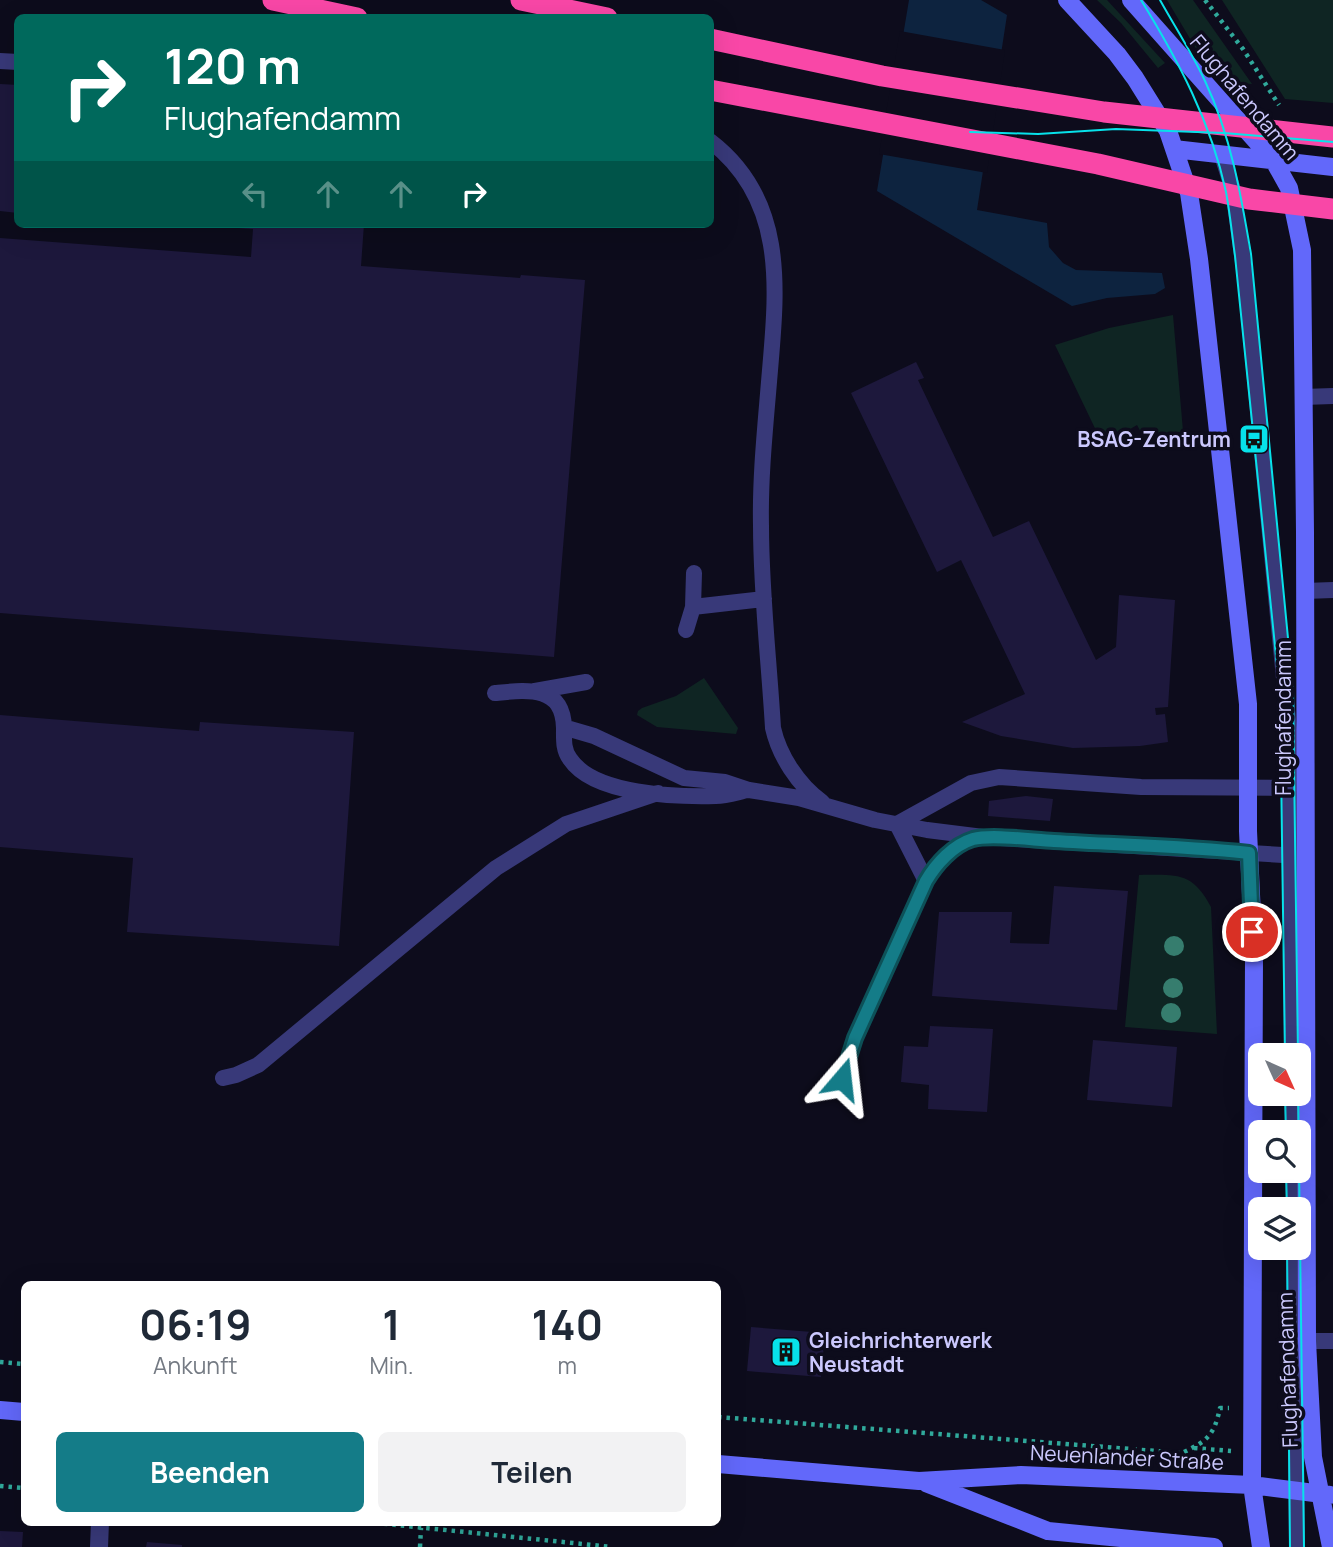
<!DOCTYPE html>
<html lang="de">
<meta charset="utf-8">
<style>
:root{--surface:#fff;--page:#f2f2f3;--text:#1f2937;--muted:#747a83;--accent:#147c88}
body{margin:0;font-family:Manrope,sans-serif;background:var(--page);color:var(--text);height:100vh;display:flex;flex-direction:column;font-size:26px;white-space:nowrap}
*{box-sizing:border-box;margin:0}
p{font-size:23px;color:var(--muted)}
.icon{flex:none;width:38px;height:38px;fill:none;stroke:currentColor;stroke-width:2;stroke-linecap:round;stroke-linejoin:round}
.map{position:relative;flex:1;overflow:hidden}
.sheet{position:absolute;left:21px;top:1281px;width:700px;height:245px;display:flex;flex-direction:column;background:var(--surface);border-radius:10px;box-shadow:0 7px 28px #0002}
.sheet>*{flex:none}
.banner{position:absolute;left:14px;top:14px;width:700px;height:214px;border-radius:10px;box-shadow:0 7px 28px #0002;background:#00695c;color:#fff;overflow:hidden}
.needle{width:46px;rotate:135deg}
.controls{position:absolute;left:1248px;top:1043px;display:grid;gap:14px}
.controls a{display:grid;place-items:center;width:63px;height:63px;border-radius:10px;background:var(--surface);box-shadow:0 7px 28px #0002;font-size:35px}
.pin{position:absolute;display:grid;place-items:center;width:60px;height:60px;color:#fff;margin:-30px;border:4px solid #fff;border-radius:50%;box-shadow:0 2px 7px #0007}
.me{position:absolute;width:77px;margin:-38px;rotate:17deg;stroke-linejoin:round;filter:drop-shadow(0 0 5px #0008)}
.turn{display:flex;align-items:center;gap:24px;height:147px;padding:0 35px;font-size:32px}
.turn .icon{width:91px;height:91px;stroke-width:2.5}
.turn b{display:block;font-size:49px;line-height:60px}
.lanes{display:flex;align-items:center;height:66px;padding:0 35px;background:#0003;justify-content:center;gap:35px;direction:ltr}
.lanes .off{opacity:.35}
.eta{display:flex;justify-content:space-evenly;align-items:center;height:119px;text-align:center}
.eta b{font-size:42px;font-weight:700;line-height:49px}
.primary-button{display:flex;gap:14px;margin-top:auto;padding:14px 35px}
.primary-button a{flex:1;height:80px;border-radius:10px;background:var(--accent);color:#fff;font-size:28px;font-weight:700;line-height:80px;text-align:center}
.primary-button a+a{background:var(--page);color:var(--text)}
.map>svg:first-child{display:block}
.green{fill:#0f2523}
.water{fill:#0d233f}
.pier{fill:#0d0c1c}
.building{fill:#1d183c}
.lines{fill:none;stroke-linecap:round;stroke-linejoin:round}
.path{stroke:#30a99b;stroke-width:4.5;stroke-dasharray:3.5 5;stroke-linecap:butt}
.lane{stroke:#383979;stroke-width:16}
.street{stroke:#383979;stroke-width:18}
.secondary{stroke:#6268fa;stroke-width:18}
.highway{stroke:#f947a7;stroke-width:21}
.tram{stroke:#07e2ea;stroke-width:2}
.tree{fill:#367d6e}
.route-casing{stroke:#0d5158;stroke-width:18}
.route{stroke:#147c88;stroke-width:12}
.labels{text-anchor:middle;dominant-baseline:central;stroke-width:7;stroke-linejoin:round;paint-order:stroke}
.street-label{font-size:21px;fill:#cbc8fd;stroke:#0d0c1c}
.poi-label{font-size:21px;font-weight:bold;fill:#cbc8fd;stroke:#0d0c1c;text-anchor:end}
</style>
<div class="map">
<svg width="1333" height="1547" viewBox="0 0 1333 1547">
<rect width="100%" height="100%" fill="#0d0c1c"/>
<path class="green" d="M1097,0H1107L1165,63L1158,68L1121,23Z
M1167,0H1193L1252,84L1227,82L1195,47Z
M1222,0H1333V103L1285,99Z
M1173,315L1183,431L1150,449L1137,425L1103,445L1055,345L1109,328Z
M704,678L738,728L736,734L657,727L637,715L638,711L642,708L676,696Z
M1139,875C1176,875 1192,871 1211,907L1217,1034L1125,1027Z"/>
<path class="water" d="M909,0H981L1007,15L977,210L1047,223L1049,247L1063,263L1076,270L1162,273L1165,288L1155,294L1107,298L1072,306L877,191Z"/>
<path class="pier" d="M900,31L1005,50L987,173L879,154Z"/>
<path class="building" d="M0,84L18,85V213L0,211Z
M208,224H364L361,266L520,278L521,275L585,280L554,657L0,613V238L251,257L253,229L208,226Z
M916,362L924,378L918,380L993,537L1029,521L1096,660L1116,647L1119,595L1175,600L1168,707L1155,708L1156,715L1165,714L1168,742L1140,746L1073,748L1001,736L962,722L1025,694L961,560L937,572L851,393Z
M0,715L199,731L200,722L354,732L339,946L127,932L133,858L0,847Z
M1026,796L1053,799L1050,821L988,816L989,801Z
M1054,886L1128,891L1117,1010L932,996L939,912H1012L1010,943L1049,944Z
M930,1026L993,1029L987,1112L928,1109L929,1085L901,1082L904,1046L928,1047Z
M1093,1040L1177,1047L1172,1107L1087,1100Z
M751,1327L825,1333L821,1377L747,1371Z
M0,1531L23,1532L22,1547H0Z
M147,1542L182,1545V1547H146Z"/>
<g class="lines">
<path class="path" d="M1205,0L1243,49L1279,105
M0,1362L24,1364
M718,1417L1182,1453C1207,1441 1214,1436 1220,1408H1229
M1194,1448L1231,1451
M0,1486L24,1488
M367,1522L612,1547
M420,1547L421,1528"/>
<path class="lane" d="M0,61L18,62
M710,141C790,202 776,296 769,382C765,430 760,478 761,526C761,593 769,660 773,728C779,755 798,785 822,802
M1222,155L1233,190L1245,277L1289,730L1292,1055
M1303,397L1333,396
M694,573L693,607L764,599
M1305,591L1333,590
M686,630L693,607
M535,691L586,682
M495,693C527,690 563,685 564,728C564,739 563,750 570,759C594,795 676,797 716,796C727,796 738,792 748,790
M570,729L594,736L684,778L725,782L749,790L799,798L875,820L927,830L983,837L1300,856
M897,824L971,783L999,777L1141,787L1300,788
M897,824L926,881
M223,1078L236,1075L258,1065L496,868L566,824L658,793
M842,1079L855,1038L926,881C937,862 955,843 977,838
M1292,1094L1293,1132
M1293,1171L1294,1209
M1294,1248L1297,1547
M1307,1341H1333"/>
<path class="street" d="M99,1547L100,1522"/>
<path class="secondary" d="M1067,0L1117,54L1135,78L1168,131L1189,193L1199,259L1248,704V831L1254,958L1252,1485L1261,1547
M1131,0L1274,161L1289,188L1302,250L1305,532L1307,1341L1313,1457L1331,1547
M1174,149L1333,167
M0,1410L24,1412
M718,1464L919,1481L1021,1475L1252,1485L1330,1495
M926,1483L1048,1531L1214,1547"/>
<path class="highway" d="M273,0L357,18
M521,0L607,18
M710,39L882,76L1104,112L1333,137
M710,90L1098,164L1249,199L1333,209"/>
<path class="tram" d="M1141,0C1178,60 1211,122 1226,192C1230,213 1232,235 1235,256L1280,695L1285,1055
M1160,0C1175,27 1192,53 1205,81C1231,136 1241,195 1251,254L1293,690L1298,1055
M970,132L1038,134L1116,129L1224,133L1333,142
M1298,1086L1304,1547
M1285,1094L1286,1132
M1286,1171L1287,1209
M1287,1248L1290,1547"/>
</g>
<g class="tree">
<circle cx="1174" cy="946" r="10"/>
<circle cx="1173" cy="988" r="10"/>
<circle cx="1171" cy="1013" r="10"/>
</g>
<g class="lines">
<g class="route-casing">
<path id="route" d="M842,1079L855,1038L926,881C936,864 953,845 973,839C992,834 1033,840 1054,841C1119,845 1184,846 1249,853L1252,932"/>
</g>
<use href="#route" class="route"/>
</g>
<defs>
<g id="bus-square" transform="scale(1.575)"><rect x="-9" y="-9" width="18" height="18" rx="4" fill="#07e2ea" stroke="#0d0c1c"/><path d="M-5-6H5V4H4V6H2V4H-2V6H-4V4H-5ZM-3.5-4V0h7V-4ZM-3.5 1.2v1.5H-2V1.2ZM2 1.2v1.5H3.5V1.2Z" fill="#111"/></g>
<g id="building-square" transform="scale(1.575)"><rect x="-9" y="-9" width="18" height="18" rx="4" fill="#07e2ea" stroke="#0d0c1c"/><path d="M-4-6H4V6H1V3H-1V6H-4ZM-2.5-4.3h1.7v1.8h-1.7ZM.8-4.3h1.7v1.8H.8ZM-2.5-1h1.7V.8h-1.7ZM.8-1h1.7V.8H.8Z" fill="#111"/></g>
</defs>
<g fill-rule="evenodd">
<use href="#bus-square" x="1254" y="439"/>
<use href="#building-square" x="786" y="1352"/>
</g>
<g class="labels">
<g class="street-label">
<text transform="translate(1245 97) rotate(50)">Flughafendamm</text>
<text transform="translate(1283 718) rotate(-90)">Flughafendamm</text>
<text transform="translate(1287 1370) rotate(-92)">Flughafendamm</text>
<text transform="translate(1127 1457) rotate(3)">Neuenlander Straße</text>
</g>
<g class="poi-label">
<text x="1231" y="439">BSAG-Zentrum</text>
<text x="809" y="1340" text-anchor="start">Gleichrichterwerk<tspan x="809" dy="24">Neustadt</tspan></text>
</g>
</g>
</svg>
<div class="controls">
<a><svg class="needle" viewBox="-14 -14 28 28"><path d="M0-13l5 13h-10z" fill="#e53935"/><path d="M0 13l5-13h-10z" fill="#747a83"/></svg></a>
<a><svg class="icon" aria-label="search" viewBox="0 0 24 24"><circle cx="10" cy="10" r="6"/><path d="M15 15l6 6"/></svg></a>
<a><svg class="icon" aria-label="layers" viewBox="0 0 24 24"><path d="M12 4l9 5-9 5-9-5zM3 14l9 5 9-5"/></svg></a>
</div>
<div class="pin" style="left:1252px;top:932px;background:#d93025"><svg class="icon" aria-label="arrive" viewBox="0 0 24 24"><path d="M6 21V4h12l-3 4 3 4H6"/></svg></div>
<svg class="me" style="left:842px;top:1079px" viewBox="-20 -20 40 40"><path d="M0-17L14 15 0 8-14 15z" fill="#147c88" stroke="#fff" stroke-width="4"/></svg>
<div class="banner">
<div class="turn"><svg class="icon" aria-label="right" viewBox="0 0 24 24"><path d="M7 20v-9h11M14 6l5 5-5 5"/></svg><div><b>120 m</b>Flughafendamm</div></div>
<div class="lanes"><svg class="icon off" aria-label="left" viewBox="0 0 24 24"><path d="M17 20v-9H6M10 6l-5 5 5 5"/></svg><svg class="icon off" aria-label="ahead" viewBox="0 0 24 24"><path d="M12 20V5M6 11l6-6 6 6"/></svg><svg class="icon off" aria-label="ahead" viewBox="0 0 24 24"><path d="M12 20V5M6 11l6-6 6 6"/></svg><svg class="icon" aria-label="right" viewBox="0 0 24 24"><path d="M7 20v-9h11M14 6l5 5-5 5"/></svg></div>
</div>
<section class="sheet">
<div class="eta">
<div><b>06:19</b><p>Ankunft</p></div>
<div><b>1</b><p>Min.</p></div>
<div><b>140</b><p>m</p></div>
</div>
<div class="primary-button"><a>Beenden</a><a>Teilen</a></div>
</section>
</div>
